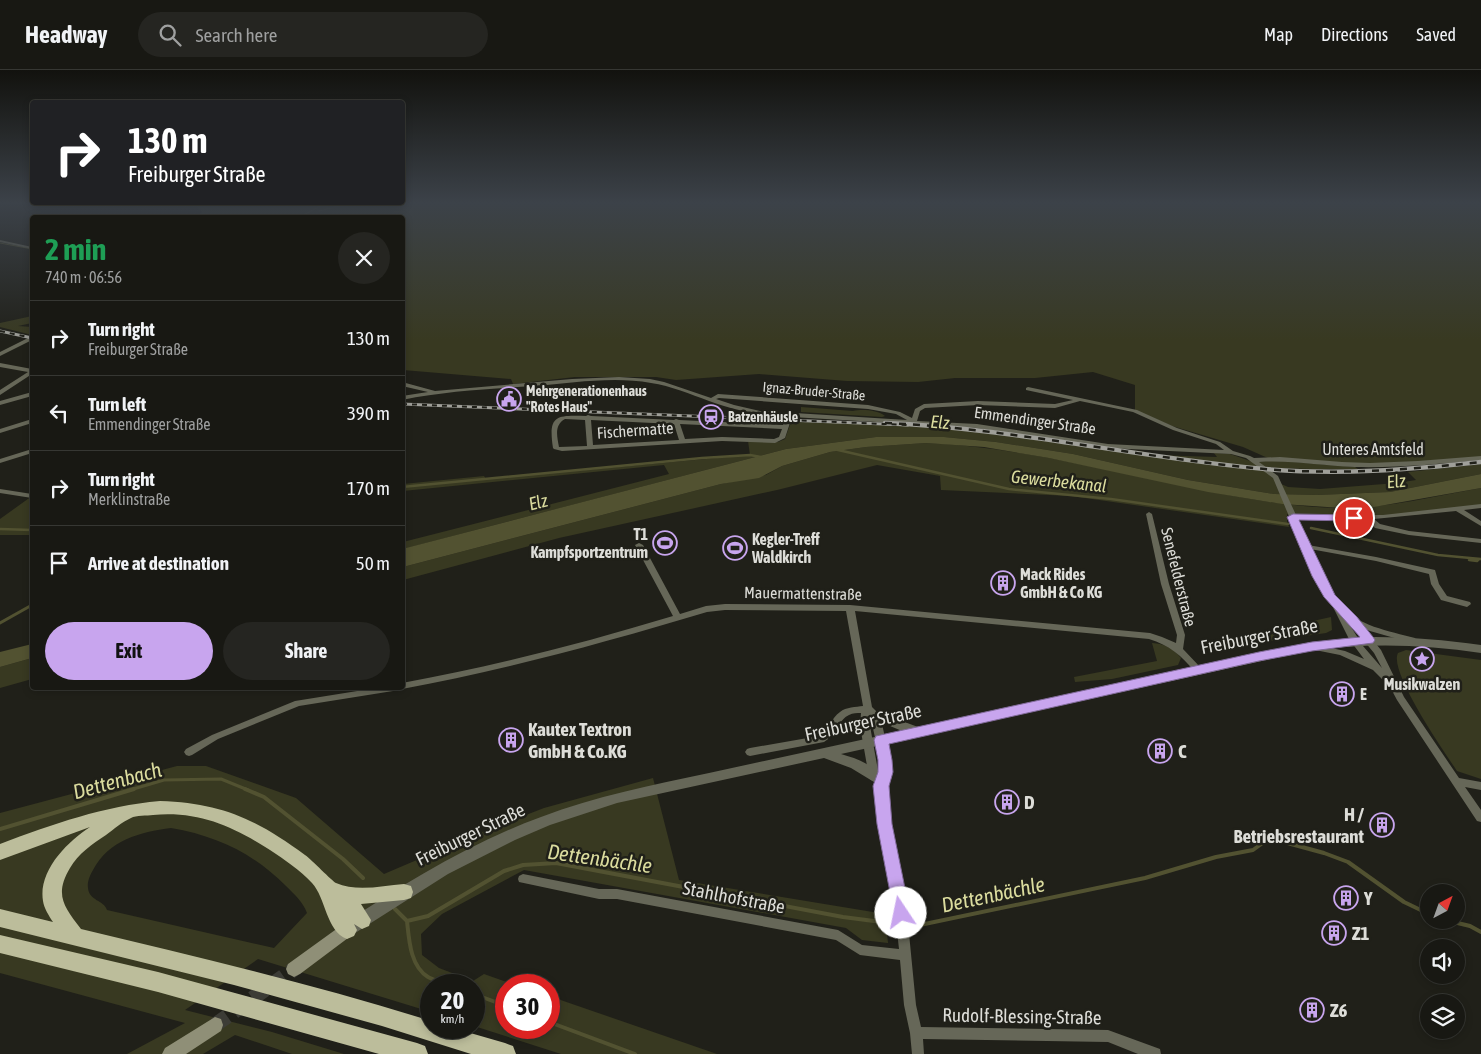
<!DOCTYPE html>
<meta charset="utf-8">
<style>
:root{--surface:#181813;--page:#252521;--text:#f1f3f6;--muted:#9fa0a0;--line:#363733;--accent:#c8a5ee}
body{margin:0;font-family:"Asap Condensed",sans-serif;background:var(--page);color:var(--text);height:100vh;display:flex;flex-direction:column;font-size:19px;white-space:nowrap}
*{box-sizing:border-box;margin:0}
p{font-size:16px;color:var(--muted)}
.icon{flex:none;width:28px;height:28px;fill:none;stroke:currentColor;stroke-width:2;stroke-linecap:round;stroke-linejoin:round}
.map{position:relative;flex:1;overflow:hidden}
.details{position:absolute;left:30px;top:145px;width:375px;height:475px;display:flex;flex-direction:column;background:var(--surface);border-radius:5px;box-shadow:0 2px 8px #0003,0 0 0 1px var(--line)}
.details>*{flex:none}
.guide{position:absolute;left:30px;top:30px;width:375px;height:105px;border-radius:5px;box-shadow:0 2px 8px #0003,0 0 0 1px var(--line);background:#202124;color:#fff;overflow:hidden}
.needle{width:32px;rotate:41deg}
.fabs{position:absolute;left:1420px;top:814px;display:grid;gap:10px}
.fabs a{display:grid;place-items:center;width:45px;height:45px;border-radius:50%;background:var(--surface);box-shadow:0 2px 8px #0003,0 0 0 1px var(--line);font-size:25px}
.speed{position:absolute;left:420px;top:904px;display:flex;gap:10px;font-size:25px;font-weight:700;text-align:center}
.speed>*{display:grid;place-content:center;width:65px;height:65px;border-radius:50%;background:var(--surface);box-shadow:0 2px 8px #0003,0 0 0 1px var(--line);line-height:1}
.speed small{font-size:12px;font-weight:400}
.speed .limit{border:8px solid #d22;background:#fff;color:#111}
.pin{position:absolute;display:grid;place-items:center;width:42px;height:42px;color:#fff;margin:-21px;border:2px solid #fff;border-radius:50%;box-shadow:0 1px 5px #0007}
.me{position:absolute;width:55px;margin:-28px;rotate:349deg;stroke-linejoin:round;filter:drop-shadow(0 0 4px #0008)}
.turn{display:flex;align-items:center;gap:18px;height:105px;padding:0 15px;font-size:22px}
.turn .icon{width:65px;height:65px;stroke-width:2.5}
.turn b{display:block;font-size:35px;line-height:42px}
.round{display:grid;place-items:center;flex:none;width:52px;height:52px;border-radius:26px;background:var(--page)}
.overview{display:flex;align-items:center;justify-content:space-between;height:85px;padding:0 15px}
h1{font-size:30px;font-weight:700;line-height:38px;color:#1e9e55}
.cta{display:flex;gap:10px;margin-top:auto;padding:10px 15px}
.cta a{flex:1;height:58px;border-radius:30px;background:var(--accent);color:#111;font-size:20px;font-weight:700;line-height:58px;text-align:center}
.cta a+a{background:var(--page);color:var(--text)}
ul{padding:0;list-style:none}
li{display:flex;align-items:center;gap:15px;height:75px;padding:0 15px;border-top:1px solid var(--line)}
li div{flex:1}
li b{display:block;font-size:19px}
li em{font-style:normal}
header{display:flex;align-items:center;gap:30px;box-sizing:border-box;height:70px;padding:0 25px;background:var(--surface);border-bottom:1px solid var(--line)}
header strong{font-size:24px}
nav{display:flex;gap:28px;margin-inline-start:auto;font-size:18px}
.search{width:350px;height:45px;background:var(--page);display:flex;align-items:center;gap:12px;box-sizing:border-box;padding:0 18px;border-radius:28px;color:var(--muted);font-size:19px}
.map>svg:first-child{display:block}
.green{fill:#383921;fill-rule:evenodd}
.water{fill:#525231}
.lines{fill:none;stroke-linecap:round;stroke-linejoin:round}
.stream-far3{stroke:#525231;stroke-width:1}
.stream-far2{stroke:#525231;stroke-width:2.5}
.stream-far1{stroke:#525231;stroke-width:3}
.stream{stroke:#525231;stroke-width:4}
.secondary-tunnel{stroke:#3c3c36;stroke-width:15;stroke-dasharray:15 8;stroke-linecap:butt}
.minor{fill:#666758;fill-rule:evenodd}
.tertiary{fill:#666758;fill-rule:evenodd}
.secondary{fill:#8f8f77;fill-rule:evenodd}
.trunk{fill:#bcbd9b;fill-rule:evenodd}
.rail-far1-casing{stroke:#9f9f99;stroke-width:3}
.rail-casing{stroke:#9f9f99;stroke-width:4.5}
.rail-far1{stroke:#202019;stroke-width:2;stroke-dasharray:5;stroke-linecap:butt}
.rail{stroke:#202019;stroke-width:2.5;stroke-dasharray:7;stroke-linecap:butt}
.route{fill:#c8a5ee;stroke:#826b9b}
.labels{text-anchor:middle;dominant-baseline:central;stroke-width:5;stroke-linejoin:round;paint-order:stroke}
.far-poi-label{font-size:14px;font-weight:bold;fill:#ddddd8;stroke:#202019;text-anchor:start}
.far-street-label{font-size:14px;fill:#ddddd8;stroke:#202019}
.street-label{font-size:16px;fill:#ddddd8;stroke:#202019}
.poi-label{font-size:16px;font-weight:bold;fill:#ddddd8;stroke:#202019;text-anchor:start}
.water-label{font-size:18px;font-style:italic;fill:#dbdc9e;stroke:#202019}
.near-street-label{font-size:19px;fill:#ddddd8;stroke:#202019}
.near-poi-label{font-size:19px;font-weight:bold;fill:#ddddd8;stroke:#202019;text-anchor:start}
.near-water-label{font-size:21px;font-style:italic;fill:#dbdc9e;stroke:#202019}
</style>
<header>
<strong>Headway</strong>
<div class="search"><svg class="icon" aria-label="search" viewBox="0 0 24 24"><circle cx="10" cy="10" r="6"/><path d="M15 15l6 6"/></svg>Search here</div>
<nav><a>Map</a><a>Directions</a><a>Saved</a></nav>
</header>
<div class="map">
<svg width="1481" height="984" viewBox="0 0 1481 984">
<rect width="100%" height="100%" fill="#202019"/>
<path class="green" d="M199,133H1481V388L1387,395L1270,389L1243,377L1172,356L1135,340V315L1093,302L1035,308H955L918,312L847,311L759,304L676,310L656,307H575L513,314L511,309L403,300L402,148L196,147L202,142L196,135Z
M32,246V253L18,256L32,257V265L0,257V253Z
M801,337L853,341C862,339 878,340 885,346L882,347L801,342Z
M791,352C847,353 903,353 958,359C1062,370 1165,391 1270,401L1279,413L1288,417L1320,419L1397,413L1416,410L1408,402L1481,394V404L1390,422L1317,425L1274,424L1188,410L1073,384L996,372L944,367H876L786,379L403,479V472L669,404L664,395L403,421V414L484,406L486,409L750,385L748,371L778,372L785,369Z
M926,373C1004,376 1079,394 1155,410C1217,423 1278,437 1342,438C1390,438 1435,426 1481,418V436L1415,445L1293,447L1287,444V452L1289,457L1071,426L941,420L940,406L877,395L777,420L559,468L403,510V497L721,414L766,405L782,396L830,382L866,377Z
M1118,380L1141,381L1153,385L1217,387L1214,383L1230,384L1256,393L1269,390L1355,397L1358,399C1326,399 1294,399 1263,397C1214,394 1166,387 1118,380Z
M32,426V465H0V449Z
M1331,547L1332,560L1326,563L1229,577L1290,556Z
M1152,573C1165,574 1173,578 1181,588L1178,595L1112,609L1075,612L1074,607L1157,591Z
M1406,580L1481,590V709L1457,701C1445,683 1388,601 1398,583Z
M32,588V609L0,618V597Z
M177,696H206L296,728L384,804L487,760L544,738L653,708L679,810L885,844L888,873L862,870L846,858L524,800L442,844L421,864L422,885L439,898L473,911L484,904L515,915H506V958H549V926L717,984H561L474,956V915H431V942L258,889L185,940L272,962L344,984H292L235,965L203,984H127L185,953L0,903V743ZM171,758C217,766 253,783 286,816C295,825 303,832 307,843L274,878L107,840C104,830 89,831 88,818C87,812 90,805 93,800C109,770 140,762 171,758Z"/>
<path class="water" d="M876,367H944L996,372L1073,384L1188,410L1274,424L1317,425L1390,422L1481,404V418L1374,437L1342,438L1282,434L1208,422L1049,388L984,377L926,373L866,377L830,382L782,396L759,408L721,414L403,497L402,479L786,379Z
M32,574V588L0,597V582Z"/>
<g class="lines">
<path class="stream-far3" d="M319,141L351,133
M298,148L326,133
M0,173L32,179"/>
<path class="stream-far2" d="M838,380L1009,419L1111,429L1288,454
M402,417L702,388L750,385L761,387
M1311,458L1438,485L1481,489
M0,459L32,460
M1469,490L1477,491L1479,489"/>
<path class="stream-far1" d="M0,553L32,535
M130,720L164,710L221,709L248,720"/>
<path class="stream" d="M245,719L264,727L343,789L363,808
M0,759L134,719
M395,839L407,851
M1445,850L1470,856L1481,862
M407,851L428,846L504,801L523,795L556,793L843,847L897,854
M407,851C409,869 410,896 428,907C435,911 443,912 451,915
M905,854L915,856L1145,808L1216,787L1253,780L1264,772L1280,771L1324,783L1348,792L1404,832L1429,844
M474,924L506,936
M549,952L635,984"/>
<path class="secondary-tunnel" d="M215,955L294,899"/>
<path class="minor" d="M0,170L32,177V179L0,172Z
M30,267H32V270L0,286V282Z
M0,293L32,299V304L0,325V320L28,302L0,297Z
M619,307L650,309L664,312L711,328L718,324L868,335L900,342L912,348L915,339L924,334L978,331L1055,334L1073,330L1026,320V318L1028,317L1137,340L1177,358L1220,372L1233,381L1250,386L1254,388L1280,387L1342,392L1370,393L1418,391L1481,386V390C1439,394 1397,398 1355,397C1323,396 1291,390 1259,392L1278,406L1296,445H1383L1481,434V438L1464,440L1481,451V456L1456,441L1374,449L1380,454L1409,461L1481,469V473L1409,465L1375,458L1366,449H1297L1308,475L1376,487L1435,500L1439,514L1447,526L1470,532L1471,534L1467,537L1441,530L1431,514L1429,504L1376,491L1310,479C1318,496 1327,520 1339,534C1357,556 1389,561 1415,568L1416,570L1415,572L1412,573L1370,561L1363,558L1381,580L1404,627L1459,708L1481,712V720L1465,717L1481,740V752L1477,751L1397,630L1389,615L1387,614L1373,600L1340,585L1310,579L1309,577L1310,575L1313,574L1345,581L1364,589L1349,569L1334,539L1314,506L1302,478L1300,476L1301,475L1273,408L1246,388L1231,384L1108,378L977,358L792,347L785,368L775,373L722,371L562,381L554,379L553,378C548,345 556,345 586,346L588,345L591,346L674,350L676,349L679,350L783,355L787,346C758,345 736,341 709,331C690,324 671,316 651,313C613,306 573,313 534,316C490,319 446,321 402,330V326L428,322L402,316V312L435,321L572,309ZM719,328L868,339L896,344L907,350L760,341L734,335L716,329ZM1080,331L1133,342L1173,360L1216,374L1224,380L1108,374L977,354L917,351L920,341L925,338L978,335L1055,338ZM565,349L585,350L587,376L559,377C557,366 554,355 565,349ZM591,350L674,354L679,370L593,375ZM680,354L782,359L779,367L774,369L722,367L685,369ZM1346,549L1374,583L1382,598L1363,576Z
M32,322V326L0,335V331Z
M32,349V353L0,363V359Z
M32,379V383L0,393V389Z
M0,419L32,424V428L0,423Z
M1149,442L1152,444L1169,514L1185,565L1183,579L1201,598L1202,600L1201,602H1195C1182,586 1169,575 1149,569L855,541L872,637L880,645L890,690V702L886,716L889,754L907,843L916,935L921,957L1108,960L1160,979L1161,984H1138L1108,972L923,969L924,984H912L910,963L904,935L900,890L860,885L836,870L617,829H599L519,812L518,809L519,806L523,804L599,819H617L838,860L862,875L899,879L895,843L879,754L876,716L878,708L877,710L874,711L871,710L869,707L860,656L861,643C857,643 853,643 849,645C839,649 836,665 824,672L750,686L747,685L745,682L747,679L750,678L819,666C829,660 831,648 840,642C846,637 856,637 863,636L846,541L725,540L707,542C607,572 505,600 402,619L398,618H402V613C494,596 584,573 673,546L635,475L639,473L643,475L680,544L706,536L725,534L850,535L1150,563L1162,567L1176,573L1177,565L1161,514L1146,444ZM870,645L880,690L879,706L870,656Z
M376,618H397L396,620L393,621L299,636L218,669L192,685L189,686L186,685L184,682L186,679L212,665L295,631Z"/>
<path class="tertiary" d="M1375,567C1411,567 1446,570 1481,575V583C1424,574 1368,573 1311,580L841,684C855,688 873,694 881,707L879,711L874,712L851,698L824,688L617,733L550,755L515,770L448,804L352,865L347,867L342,865L339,860L342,855C405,813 470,773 541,747C596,726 652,715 709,703C773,689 838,675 902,661L871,648L869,645L871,642L875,641L918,657L1311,572Z"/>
<path class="secondary" d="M347,853L352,855L355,860L352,865L300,904L294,907L288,904L286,899L288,894L342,855Z
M215,947L221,949L223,955L221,961L186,984H162L165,978Z"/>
<path class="trunk" d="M160,731C221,733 256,749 305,785C312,790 332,811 336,813C356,822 382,816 404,814L411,816L413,822L411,828L404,830L361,834L371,850L369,856L362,859L354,854L357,860L354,866L347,869C326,861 326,828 312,813C300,800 285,790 270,780C232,756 199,741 153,745C147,746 136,745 131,748C122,752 114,759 106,765C92,774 78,784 70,798C54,825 64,837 81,859C198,887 316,915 431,951V958H453L505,973L513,976L516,984H471L382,956L234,915L0,857V839L53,852C49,846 44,838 43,831C38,801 67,772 90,757L0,790V774C53,754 104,736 160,731Z
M0,865L158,902L417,973L425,976L428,984H379L158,922L0,883Z"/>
<g class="rail-far1-casing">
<path id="rail-far1" d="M0,261L32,268
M402,334L908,355"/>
</g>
<g class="rail-casing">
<path id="rail" d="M885,353C1012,358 1138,388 1265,399C1337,405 1409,400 1481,392"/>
</g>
<use href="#rail-far1" class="rail-far1"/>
<use href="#rail" class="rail"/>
</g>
<linearGradient id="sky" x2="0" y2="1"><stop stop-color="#12120e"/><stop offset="0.49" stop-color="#3c4249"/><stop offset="1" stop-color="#3c4249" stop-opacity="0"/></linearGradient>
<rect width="1481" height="271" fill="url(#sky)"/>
<path class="route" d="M1293,444L1354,445L1359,448L1354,451L1299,450L1335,525L1357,547L1373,567L1375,570L1373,573L1312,581L1259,591L889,674L892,690L893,702L889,716L892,754L910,843L907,849L901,851L895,849L877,754L873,716L878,702V690L874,670L876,666L1259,582L1312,572L1360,567L1324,527L1312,506L1287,447Z"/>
<defs>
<g id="civic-ring" transform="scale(1.25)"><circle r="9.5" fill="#202019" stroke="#c8a5ee" stroke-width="1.5"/><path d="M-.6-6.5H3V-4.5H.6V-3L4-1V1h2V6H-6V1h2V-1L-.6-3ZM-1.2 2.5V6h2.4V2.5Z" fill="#c8a5ee"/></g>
<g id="station-ring" transform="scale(1.25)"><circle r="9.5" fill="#202019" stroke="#c8a5ee" stroke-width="1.5"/><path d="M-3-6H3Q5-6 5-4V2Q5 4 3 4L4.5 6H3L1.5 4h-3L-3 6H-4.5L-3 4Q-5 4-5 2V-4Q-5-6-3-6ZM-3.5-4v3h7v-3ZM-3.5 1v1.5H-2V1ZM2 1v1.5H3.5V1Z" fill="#c8a5ee"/></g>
<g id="stadium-ring" transform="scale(1.25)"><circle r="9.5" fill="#202019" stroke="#c8a5ee" stroke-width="1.5"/><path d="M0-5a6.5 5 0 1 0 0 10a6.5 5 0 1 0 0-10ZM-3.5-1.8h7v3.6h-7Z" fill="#c8a5ee"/></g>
<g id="building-ring" transform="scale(1.25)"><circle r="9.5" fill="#202019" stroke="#c8a5ee" stroke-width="1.5"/><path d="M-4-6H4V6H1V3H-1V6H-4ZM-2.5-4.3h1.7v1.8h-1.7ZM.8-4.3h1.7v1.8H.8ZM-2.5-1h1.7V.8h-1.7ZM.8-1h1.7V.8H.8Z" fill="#c8a5ee"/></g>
<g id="sight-ring" transform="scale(1.25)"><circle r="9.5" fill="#202019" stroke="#c8a5ee" stroke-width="1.5"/><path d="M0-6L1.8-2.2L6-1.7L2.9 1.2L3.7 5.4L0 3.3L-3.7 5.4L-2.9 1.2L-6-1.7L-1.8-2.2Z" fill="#c8a5ee"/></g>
</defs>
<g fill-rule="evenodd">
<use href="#civic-ring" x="509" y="329"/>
<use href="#station-ring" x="711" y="347"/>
<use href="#stadium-ring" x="665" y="473"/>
<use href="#stadium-ring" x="735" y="478"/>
<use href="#building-ring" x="1003" y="513"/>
<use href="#sight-ring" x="1422" y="589"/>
<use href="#building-ring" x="1342" y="624"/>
<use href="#building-ring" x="511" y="670"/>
<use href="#building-ring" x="1160" y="681"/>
<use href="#building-ring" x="1007" y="732"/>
<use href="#building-ring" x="1382" y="755"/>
<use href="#building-ring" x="1346" y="828"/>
<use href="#building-ring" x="1334" y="863"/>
<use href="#building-ring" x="1312" y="940"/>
</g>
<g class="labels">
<g class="far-poi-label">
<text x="526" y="321">Mehrgenerationenhaus<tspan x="526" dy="16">"Rotes Haus"</tspan></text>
<text x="728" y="347">Batzenhäusle</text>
</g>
<g class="far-street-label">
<text transform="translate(814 321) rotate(5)">Ignaz-Bruder-Straße</text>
</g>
<g class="street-label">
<text transform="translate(1035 350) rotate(8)">Emmendinger Straße</text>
<text transform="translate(635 360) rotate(-4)">Fischermatte</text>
<text x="1373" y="379">Unteres Amtsfeld</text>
<text transform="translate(1179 507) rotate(76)">Senefelderstraße</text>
<text transform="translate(803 523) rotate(1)">Mauermattenstraße</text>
</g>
<g class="poi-label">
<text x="648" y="464" text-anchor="end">T1<tspan x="648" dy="18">Kampfsportzentrum</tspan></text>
<text x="752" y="469">Kegler-Treff<tspan x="752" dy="18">Waldkirch</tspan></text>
<text x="1020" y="504">Mack Rides<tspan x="1020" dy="18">GmbH &amp; Co KG</tspan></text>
<text x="1422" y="614" text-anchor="middle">Musikwalzen</text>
<text x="1360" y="624">E</text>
</g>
<g class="water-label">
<text transform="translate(940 352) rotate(4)">Elz</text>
<text transform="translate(1059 411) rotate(6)">Gewerbekanal</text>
<text transform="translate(1396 411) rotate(-6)">Elz</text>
<text transform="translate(538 432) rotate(-14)">Elz</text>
</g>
<g class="near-street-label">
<text transform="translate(1259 566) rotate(-11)">Freiburger Straße</text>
<text transform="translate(863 652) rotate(-12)">Freiburger Straße</text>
<text transform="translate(470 764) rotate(-26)">Freiburger Straße</text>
<text transform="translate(734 827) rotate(11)">Stahlhofstraße</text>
<text transform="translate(1022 946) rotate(1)">Rudolf-Blessing-Straße</text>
</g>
<g class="near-poi-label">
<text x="528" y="659">Kautex Textron<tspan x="528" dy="22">GmbH &amp; Co.KG</tspan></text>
<text x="1178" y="681">C</text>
<text x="1024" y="732">D</text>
<text x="1364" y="744" text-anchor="end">H /<tspan x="1364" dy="22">Betriebsrestaurant</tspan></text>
<text x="1364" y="828">Y</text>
<text x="1352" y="863">Z1</text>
<text x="1330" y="940">Z6</text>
</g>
<g class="near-water-label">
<text transform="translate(117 710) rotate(-15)">Dettenbach</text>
<text transform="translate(600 788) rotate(8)">Dettenbächle</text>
<text transform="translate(993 824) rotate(-12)">Dettenbächle</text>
</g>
</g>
</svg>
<div class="fabs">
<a><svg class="needle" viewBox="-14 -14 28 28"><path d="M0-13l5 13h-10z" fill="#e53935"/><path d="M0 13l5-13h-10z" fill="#9fa0a0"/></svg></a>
<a><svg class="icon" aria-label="sound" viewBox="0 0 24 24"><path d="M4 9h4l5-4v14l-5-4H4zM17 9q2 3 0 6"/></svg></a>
<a><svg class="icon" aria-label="layers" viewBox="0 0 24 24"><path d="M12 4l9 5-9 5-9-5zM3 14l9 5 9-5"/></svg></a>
</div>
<div class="speed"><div>20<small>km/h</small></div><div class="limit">30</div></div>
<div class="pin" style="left:1354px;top:448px;background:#d93025"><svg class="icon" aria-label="arrive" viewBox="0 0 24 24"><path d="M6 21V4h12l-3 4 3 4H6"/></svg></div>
<svg class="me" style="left:901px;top:843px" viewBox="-20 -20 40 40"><circle r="19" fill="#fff"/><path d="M0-13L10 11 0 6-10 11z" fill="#c8a5ee"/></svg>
<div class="guide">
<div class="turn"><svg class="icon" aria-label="right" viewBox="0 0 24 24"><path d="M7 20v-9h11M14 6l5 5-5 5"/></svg><div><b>130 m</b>Freiburger Straße</div></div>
</div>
<section class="details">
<div class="overview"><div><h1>2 min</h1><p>740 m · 06:56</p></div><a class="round"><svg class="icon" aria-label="close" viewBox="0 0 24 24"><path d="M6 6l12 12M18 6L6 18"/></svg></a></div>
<ul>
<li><svg class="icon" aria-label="right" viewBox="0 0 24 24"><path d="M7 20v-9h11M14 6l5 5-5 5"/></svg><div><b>Turn right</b><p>Freiburger Straße</p></div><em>130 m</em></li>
<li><svg class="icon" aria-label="left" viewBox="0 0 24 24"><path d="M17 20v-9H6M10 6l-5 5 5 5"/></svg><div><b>Turn left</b><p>Emmendinger Straße</p></div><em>390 m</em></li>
<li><svg class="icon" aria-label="right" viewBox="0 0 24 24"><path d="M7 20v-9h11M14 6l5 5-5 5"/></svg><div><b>Turn right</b><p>Merklinstraße</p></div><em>170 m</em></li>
<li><svg class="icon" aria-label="arrive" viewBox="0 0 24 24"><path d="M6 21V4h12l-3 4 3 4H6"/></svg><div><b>Arrive at destination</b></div><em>50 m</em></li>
</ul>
<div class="cta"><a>Exit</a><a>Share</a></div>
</section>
</div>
